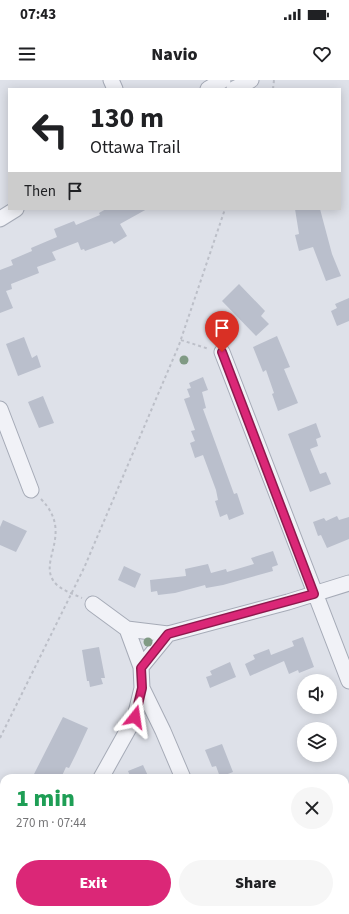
<!DOCTYPE html>
<meta charset="utf-8">
<style>
:root{--surface:#fff;--page:#f6f6f6;--text:#202124;--muted:#757577;--accent:#db2777}
body{margin:0;font-family:"Source Sans 3",sans-serif;background:var(--page);color:var(--text);height:100vh;display:flex;flex-direction:column;font-size:15px;white-space:nowrap}
*{box-sizing:border-box;margin:0}
p{font-size:13px;color:var(--muted)}
.icon{flex:none;width:22px;height:22px;fill:none;stroke:currentColor;stroke-width:2;stroke-linecap:round;stroke-linejoin:round}
.map{position:relative;flex:1;overflow:hidden}
.panel{position:absolute;left:0px;top:694px;width:349px;height:140px;display:flex;flex-direction:column;background:var(--surface);border-radius:12px 12px 0 0;box-shadow:0 2px 10px #0003}
.panel>*{flex:none}
.top-card{position:absolute;left:8px;top:8px;width:333px;height:122px;border-radius:0px;box-shadow:0 2px 10px #0003;background:#fff;color:var(--text);overflow:hidden}
.fabs{position:absolute;left:297px;top:594px;display:grid;gap:8px}
.fabs a{display:grid;place-items:center;width:40px;height:40px;border-radius:50%;background:var(--surface);box-shadow:0 2px 10px #0003;font-size:20px}
.pin{position:absolute;display:grid;place-items:center;width:34px;height:34px;color:#fff;margin:-41px -17px;border-radius:50% 50% 50% 0;rotate:-45deg;box-shadow:0 0 4px #0007}
.pin .icon{rotate:45deg}
.me{position:absolute;width:44px;margin:-22px;rotate:15deg;stroke-linejoin:round;filter:drop-shadow(0 0 3px #0008)}
.turn{display:flex;align-items:center;gap:14px;height:84px;padding:0 16px;font-size:18px}
.turn .icon{width:52px;height:52px;stroke-width:2.5}
.turn b{display:block;font-size:28px;line-height:34px}
.then{display:flex;align-items:center;height:38px;padding:0 16px;background:#0003;gap:8px;font-size:15px}
.round{display:grid;place-items:center;flex:none;width:42px;height:42px;border-radius:21px;background:var(--page)}
.overview{display:flex;align-items:center;justify-content:space-between;height:68px;padding:0 16px}
h1{font-size:24px;font-weight:800;line-height:30px;color:#1e9e55}
.cta{display:flex;gap:8px;margin-top:auto;padding:8px 16px}
.cta a{flex:1;height:46px;border-radius:24px;background:var(--accent);color:#fff;font-size:16px;font-weight:800;line-height:46px;text-align:center}
.cta a+a{background:var(--page);color:var(--text)}
.status{display:flex;justify-content:space-between;align-items:center;height:28px;padding:0 20px;background:var(--surface);direction:ltr}
.status svg{height:11px;fill:currentColor}
header{display:flex;justify-content:space-between;align-items:center;height:52px;padding:0 16px;background:var(--surface);font-size:18px;font-weight:800}
.map>svg:first-child{display:block}
.building{fill:#babfcc}
.lines{fill:none;stroke-linecap:round;stroke-linejoin:round}
.minor-casing{stroke:#a6abb7;stroke-width:17}
.path{stroke:#bcbfc8;stroke-width:2;stroke-dasharray:3 3;stroke-linecap:butt}
.minor{stroke:#f1f2f7;stroke-width:15}
.tree{fill:#809a84}
.route-casing{stroke:#8e194d;stroke-width:10}
.route{stroke:#db2777;stroke-width:7}
</style>
<div class="status"><b>07:43</b><svg viewBox="0 0 49 12"><path d="M0 12V9h3v3zM5 12V6h3v6zM10 12V3h3v9zM15 12V0h3v12zM26 1h20v11H26zM47 4h2v5h-2z"/></svg></div>
<header><svg class="icon" aria-label="menu" viewBox="0 0 24 24"><path d="M4 6h16M4 12h16M4 18h16"/></svg>Navio<svg class="icon" aria-label="heart" viewBox="0 0 24 24"><path d="M12 20l-8-8c-3-5 5-10 8-4 3-6 11-1 8 4z"/></svg></header>
<div class="map">
<svg width="349" height="834" viewBox="0 0 349 834">
<rect width="100%" height="100%" fill="#dee1e9"/>
<path class="building" d="M106,129H147L120,144L127,156L114,164L112,161L85,171L84,169L81,170L78,162L52,172L56,180L37,187L39,193L11,204L12,209L6,211L13,228L0,233V190L13,185L11,180L32,171L31,168L57,157L54,149L74,141L76,145L100,135L99,133Z
M295,129H320L332,174L341,196L326,201L313,167L299,171L295,155L299,154Z
M239,204L265,231L261,236L269,244L256,256L222,221Z
M349,218V241L337,246L331,231L337,228L335,224Z
M277,256L290,287L284,289L298,323L278,331L272,314L274,313L266,290L263,292L253,267Z
M24,257L32,278L37,275L41,287L18,296L6,264Z
M203,297L208,310L202,312L206,328L203,329L234,414L237,413L244,434L229,440L227,434L220,437L215,421L218,420L216,410L203,375L195,378L190,363L195,361L191,351L195,350L184,319L190,317L187,309L191,308L189,303Z
M43,316L54,343L39,348L28,322Z
M316,343L321,357L316,359L318,366L310,369L320,394L326,392L331,404L310,412L288,354Z
M337,436L339,440L349,437V459L327,468L321,455L318,456L313,442L324,438L326,441Z
M3,440L27,451L16,472L0,465V447Z
M273,471L278,485L272,487L273,491L223,505L206,508L205,505L175,513L158,515L157,511L151,512L150,500L186,496L185,489L208,484L211,493L226,489L227,492L254,484L251,478Z
M124,486L141,494L135,508L118,500Z
M303,557L314,587L299,593L298,590L289,594L284,581L250,596L245,584L255,579L253,575L269,569L271,575L294,566L292,561Z
M99,567L105,598H101L103,604L90,607L89,601H87L82,570Z
M230,582L236,597L210,608L206,597L212,595L210,591Z
M63,637L88,648L76,674L69,688L66,687L61,698H32Z
M222,664L233,692L220,697L216,686L212,687L205,670Z
M143,685L149,698H131L128,691Z"/>
<g class="lines">
<g class="minor-casing">
<path id="minor" d="M111,0L115,9
M208,9L223,0
M234,9L251,0
M0,139L16,129
M222,272L349,601
M0,329L31,410
M93,524L127,549L141,587L142,608L135,637L101,698
M127,549L168,554L288,522L349,503
M141,587L168,554
M142,608L163,651L183,698
M237,830L239,834
M26,834L28,830"/>
</g>
<path class="path" d="M273,9L274,0
M181,260L209,269
M41,419C76,455 34,483 57,505C64,511 73,514 82,518
M0,658L84,488L179,265L225,129"/>
<use href="#minor" class="minor"/>
</g>
<g class="tree">
<circle cx="184" cy="280" r="4.5"/>
<circle cx="148" cy="562" r="4.5"/>
</g>
<g class="lines">
<g class="route-casing">
<path id="route" d="M135,637L142,608L141,588L168,554L314,514L222,272"/>
</g>
<use href="#route" class="route"/>
</g>
</svg>
<div class="fabs">
<a><svg class="icon" aria-label="sound" viewBox="0 0 24 24"><path d="M4 9h4l5-4v14l-5-4H4zM17 9q2 3 0 6"/></svg></a>
<a><svg class="icon" aria-label="layers" viewBox="0 0 24 24"><path d="M12 4l9 5-9 5-9-5zM3 14l9 5 9-5"/></svg></a>
</div>
<div class="pin" style="left:222px;top:272px;background:#d93025"><svg class="icon" aria-label="arrive" viewBox="0 0 24 24"><path d="M6 21V4h12l-3 4 3 4H6"/></svg></div>
<svg class="me" style="left:135px;top:637px" viewBox="-20 -20 40 40"><path d="M0-17L14 15 0 8-14 15z" fill="#db2777" stroke="#fff" stroke-width="4"/></svg>
<div class="top-card">
<div class="turn"><svg class="icon" aria-label="left" viewBox="0 0 24 24"><path d="M17 20v-9H6M10 6l-5 5 5 5"/></svg><div><b>130 m</b>Ottawa Trail</div></div>
<div class="then">Then<svg class="icon" aria-label="arrive" viewBox="0 0 24 24"><path d="M6 21V4h12l-3 4 3 4H6"/></svg></div>
</div>
<section class="panel">
<div class="overview"><div><h1>1 min</h1><p>270 m · 07:44</p></div><a class="round"><svg class="icon" aria-label="close" viewBox="0 0 24 24"><path d="M6 6l12 12M18 6L6 18"/></svg></a></div>
<div class="cta"><a>Exit</a><a>Share</a></div>
</section>
</div>
